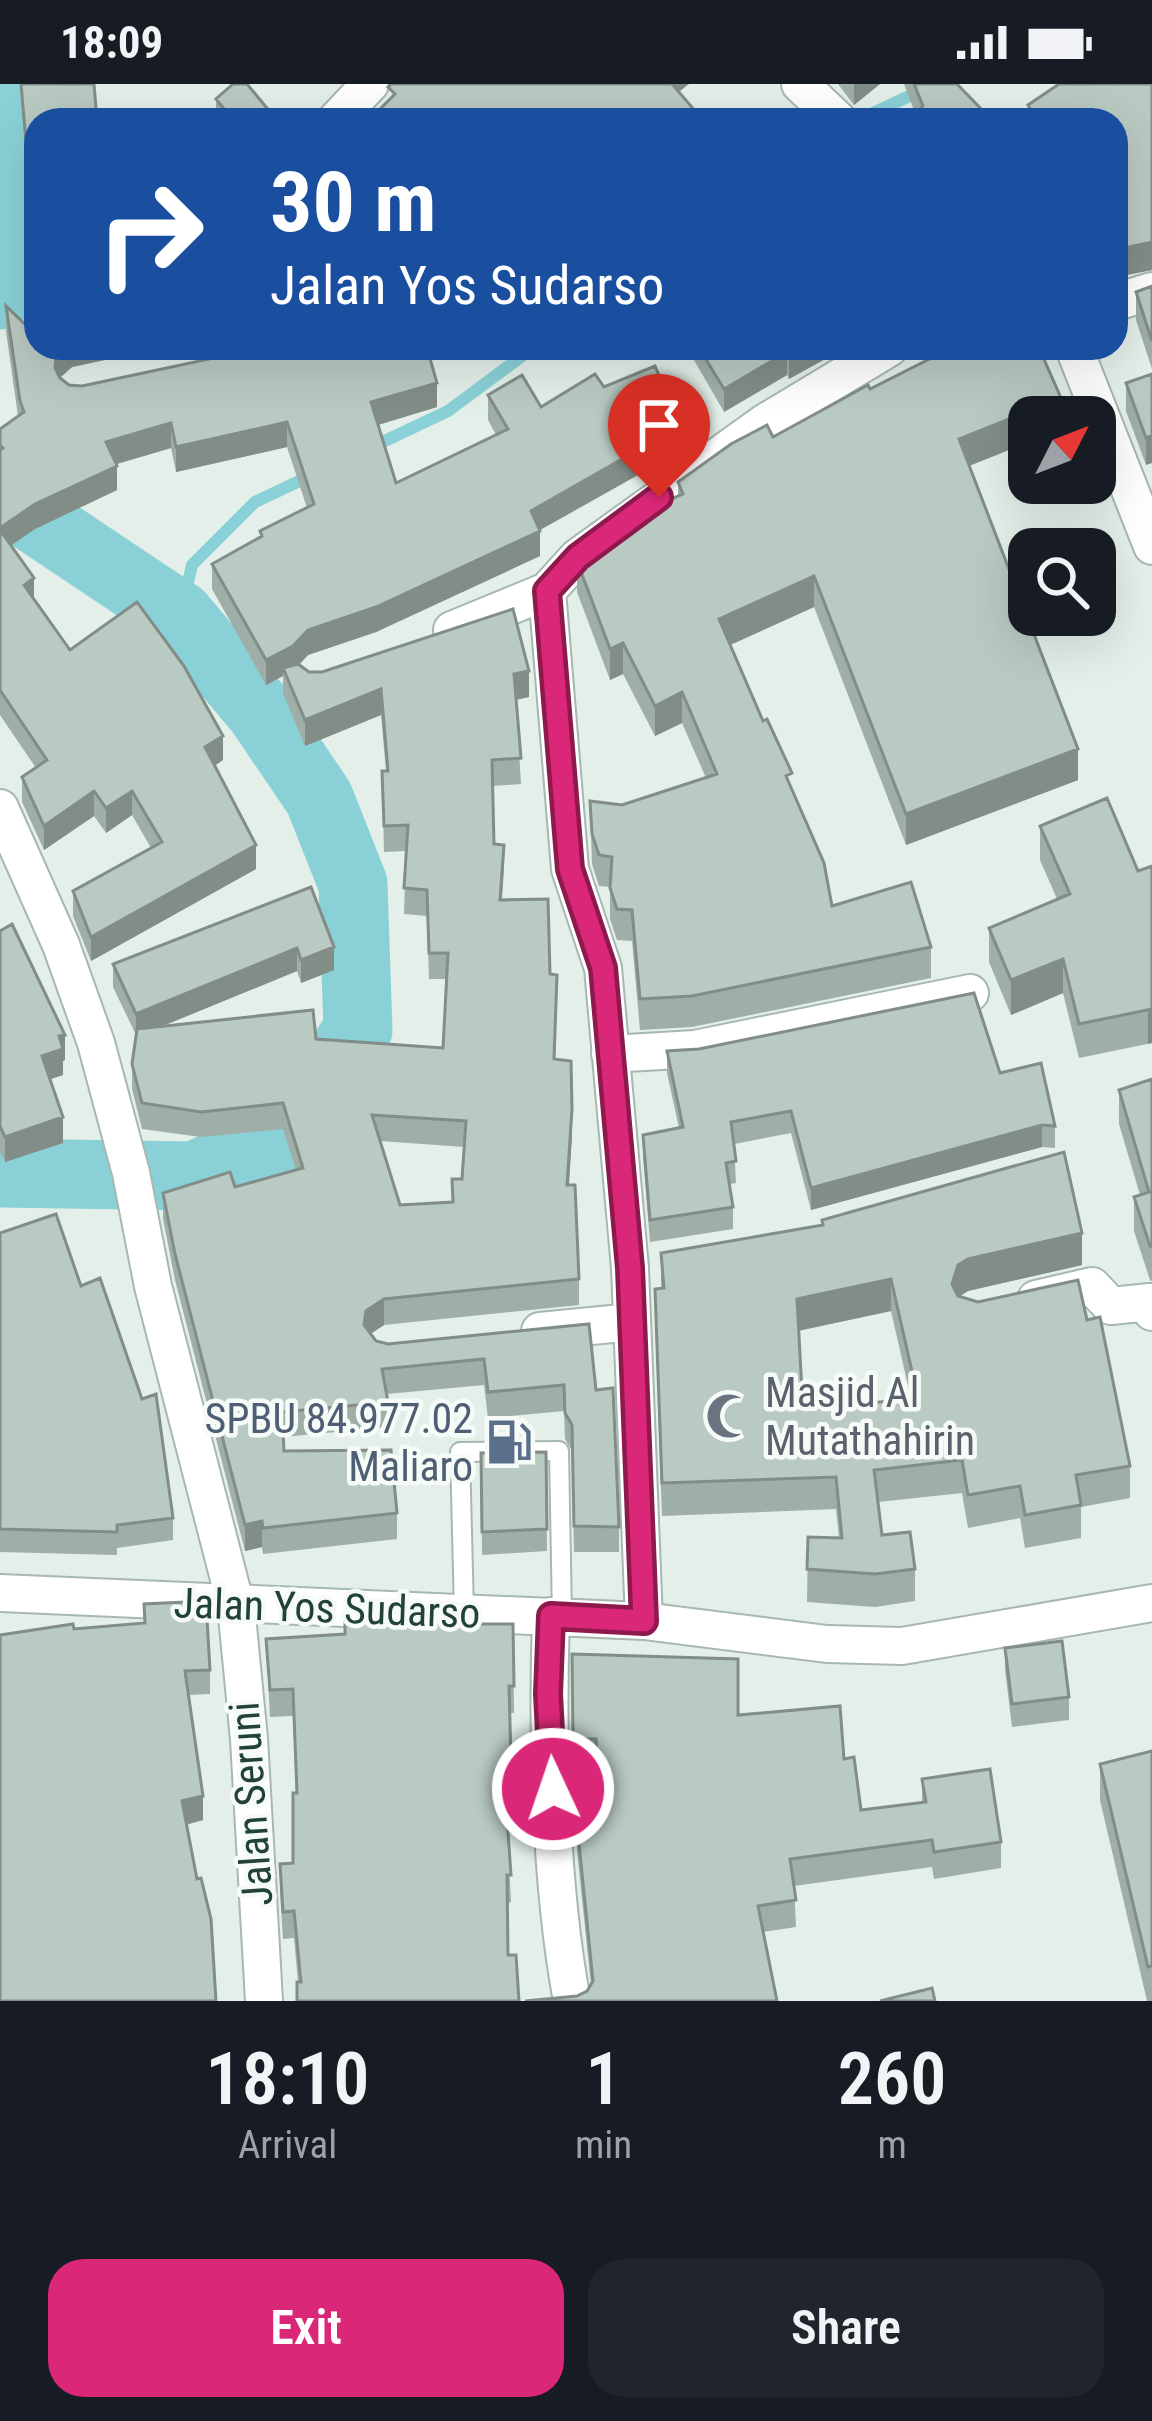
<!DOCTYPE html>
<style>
:root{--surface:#171b24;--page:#20242c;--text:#f1f3f6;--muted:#9ea1a6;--accent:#db2777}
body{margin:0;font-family:"Roboto Condensed",sans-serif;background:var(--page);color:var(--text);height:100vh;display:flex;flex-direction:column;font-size:45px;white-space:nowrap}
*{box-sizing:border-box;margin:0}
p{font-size:39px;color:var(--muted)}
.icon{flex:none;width:66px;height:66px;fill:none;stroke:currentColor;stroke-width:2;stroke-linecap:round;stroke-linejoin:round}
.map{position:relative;height:1917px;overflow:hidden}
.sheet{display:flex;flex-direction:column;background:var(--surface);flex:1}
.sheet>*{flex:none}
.banner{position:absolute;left:24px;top:24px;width:1104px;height:252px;border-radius:36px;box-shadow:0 12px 48px #0002;background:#1a4fa0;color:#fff;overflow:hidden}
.needle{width:78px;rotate:48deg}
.controls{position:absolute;left:1008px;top:312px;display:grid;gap:24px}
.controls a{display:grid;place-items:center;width:108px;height:108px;border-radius:24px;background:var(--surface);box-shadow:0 12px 48px #0002;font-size:60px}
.pin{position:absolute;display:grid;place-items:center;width:102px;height:102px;color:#fff;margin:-123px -51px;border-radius:50% 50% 50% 0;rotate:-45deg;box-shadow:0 0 12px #0007}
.pin .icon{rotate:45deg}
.me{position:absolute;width:132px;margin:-66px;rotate:357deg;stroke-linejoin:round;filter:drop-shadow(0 0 9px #0008)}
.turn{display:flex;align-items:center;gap:42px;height:252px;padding:0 48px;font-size:54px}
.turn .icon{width:156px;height:156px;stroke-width:2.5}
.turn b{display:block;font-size:84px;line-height:102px}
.eta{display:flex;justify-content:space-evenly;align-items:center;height:204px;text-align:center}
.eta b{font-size:72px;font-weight:600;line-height:84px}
.primary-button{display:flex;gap:24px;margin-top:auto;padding:24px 48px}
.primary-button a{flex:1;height:138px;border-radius:36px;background:var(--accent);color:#fff;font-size:48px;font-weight:600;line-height:138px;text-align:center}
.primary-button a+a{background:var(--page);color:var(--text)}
.status{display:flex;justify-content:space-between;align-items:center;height:84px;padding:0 60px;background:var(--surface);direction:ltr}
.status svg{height:33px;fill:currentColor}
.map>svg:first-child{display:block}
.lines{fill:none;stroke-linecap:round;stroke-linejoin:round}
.stream{stroke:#89d1d7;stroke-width:12}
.river{stroke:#89d1d7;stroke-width:69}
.service-casing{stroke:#a6b8b0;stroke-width:22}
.minor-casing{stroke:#a6b8b0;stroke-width:40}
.tertiary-casing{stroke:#a6b8b0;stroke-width:40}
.service{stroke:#fff;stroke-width:18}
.minor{stroke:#fff;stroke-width:36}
.tertiary{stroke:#fff;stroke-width:36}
.wall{fill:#9faea7;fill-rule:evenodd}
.shaded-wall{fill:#828d88}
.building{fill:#b9cac2;stroke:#828d88;stroke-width:3;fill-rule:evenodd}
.route-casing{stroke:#8e194d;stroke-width:30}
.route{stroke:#db2777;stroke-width:21}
.labels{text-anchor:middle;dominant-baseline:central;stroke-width:9;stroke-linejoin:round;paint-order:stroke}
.worship-label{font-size:42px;fill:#5b616d;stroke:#f6fbf8;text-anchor:start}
.service-label{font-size:42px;fill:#4e5e75;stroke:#f6fbf8;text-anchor:end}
.street-label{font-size:42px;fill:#224237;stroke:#f6fbf8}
</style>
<div class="status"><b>18:09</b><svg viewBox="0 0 49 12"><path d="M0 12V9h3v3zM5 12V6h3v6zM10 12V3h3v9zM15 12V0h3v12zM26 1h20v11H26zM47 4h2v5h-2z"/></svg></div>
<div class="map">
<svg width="1152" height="1917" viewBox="0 0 1152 1917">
<rect width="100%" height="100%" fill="#e4efe9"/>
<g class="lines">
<path class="stream" d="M858,36L935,0
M372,363L448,327L533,264
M180,532L192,481L255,418L310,392"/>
<path class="river" d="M0,211L1,33L7,0
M0,396L17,423L180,532L260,627L319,714L353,800L358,946L286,1051L194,1092L0,1089"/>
<g class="service-casing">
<path id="service" d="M464,1528L460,1368L559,1367L562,1533"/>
</g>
<g class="minor-casing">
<path id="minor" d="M800,0L838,36
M336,36L370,0
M1116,218L1152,207
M1074,264L1152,462
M547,507L570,785L603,884L630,1184L644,1537
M452,546L547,507L578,473L764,339L889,264
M0,724L61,861L96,959L131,1089L153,1202L236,1522L249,1655L264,1917
M610,970L695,965L970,909
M1036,1215L1092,1202L1111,1222L1150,1218L1152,1228
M540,1247L632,1238
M551,1532C547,1652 550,1799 572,1917"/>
</g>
<g class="tertiary-casing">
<path id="tertiary" d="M0,1509L644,1537L827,1560L902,1562L1152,1519"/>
</g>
<use href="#service" class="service"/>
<use href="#minor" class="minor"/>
<use href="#tertiary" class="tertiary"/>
</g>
<path class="wall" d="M20,0H94L36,36V224L34,217L36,192Z
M838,0H880L854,21Z
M904,0H957L990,36L915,29Z
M1059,0H1152V186L1116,193V36H1028V21Z
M216,15L276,36H216Z
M1152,202V285L1136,236V208Z
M6,222L36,264H161L72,283L60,294L69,301L437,323L378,341L396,399L496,351L488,336V311L541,323L604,303L682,371L655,390L647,393L645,387L540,446V472L376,548L308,571L299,581L309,588L529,613L516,616L521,700L493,702L494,760L504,786L502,816L550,890L557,916L555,976L572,1051L569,1101L579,1195V1221L384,1241L370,1250L376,1257L388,1260L589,1240L596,1306L619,1443V1468H574L572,1367L565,1355L564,1327L488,1334L484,1301L387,1310L388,1343L283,1353L284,1367L397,1429V1455L263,1470L262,1463L245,1467L175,1196L163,1135V1109L235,1103L296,1086L283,1045L201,1053L142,1045L132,1005V980L136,951L113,903V880L311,803L334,886L301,899L297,887L162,942L443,964L446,895H429L427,832L404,830L406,767L384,768L382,687H386L381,631L305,662L283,609V592L266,601L212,505V480L260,454V447L307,424L287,363L176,388L171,364L117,380V406L35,445L11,461L34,516L70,566L223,676L214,682L256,785L91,877L73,832V807L151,764L132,731L106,749L94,732L44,766L22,718V693L36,684L0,631V345L18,332L6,247ZM380,1057L464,1063L462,1095H452V1118L400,1121Z
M687,264H845L789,295L787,291L724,328Z
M926,264H1039L1061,333L969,382L1078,696L906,761L814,523L730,561L792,706L832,822L931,863V894L692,943L640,946L632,857L617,856L610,835V803L599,802L592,780L590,717L622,721L706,694L682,639L655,652L623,590L610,596L577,508V477L641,441V428L678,412V398L926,277Z
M1152,290L1146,381L1126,327V299Z
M1040,742L1138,787L1152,782V959L1079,974L1063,909L1011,931L989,878V844L1057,815L1040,776Z
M0,847L65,976L63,977V991L50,995L63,1059L5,1078L0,1068Z
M667,967L1000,989L1055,1042V1064L1042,1063L811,1126L791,1049L734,1060L736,1099L729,1100L733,1123V1145L650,1158L643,1073V1051L679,1044L667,989Z
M1152,995V1197L1150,1196L1134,1147V1113L1140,1111L1119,1040V1006Z
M822,1136L1082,1181L968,1207L959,1213L978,1218L1087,1236L1130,1382V1414L1081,1423V1454L1025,1464L1020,1434L968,1444L962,1409L878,1418L882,1451L915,1485V1517L875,1523L807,1518L808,1453L839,1454L836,1425L662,1432L655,1237V1205H661V1169L822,1141ZM891,1227L911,1315L803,1326L798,1247Z
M0,1149L81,1202L173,1434V1456L117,1464V1471L0,1468Z
M546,1368L547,1467L482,1471L481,1369Z
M144,1520L210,1586V1610L188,1611L203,1736L186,1740L74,1545L144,1539Z
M428,1540H513L514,1629H510L511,1702L505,1703L511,1818L298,1898L294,1854L283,1855L280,1807V1780L293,1779L296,1709L293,1632L270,1633L266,1555L345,1550Z
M1005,1564L1069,1613V1636L1012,1643L1005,1586Z
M572,1570L738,1631L844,1675L861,1726L922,1719V1695L1001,1758V1784L934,1795L932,1783L794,1802L796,1843L763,1848L577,1912L587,1907L591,1901L577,1767V1740H599L596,1682H573Z
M1152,1667V1917H1147L1100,1716V1680Z"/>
<path class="shaded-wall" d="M666,0H689L666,18Z
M854,0H880L854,21Z
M1152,158V186L1116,193V166Z
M66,264H161L72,283L56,297L55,309L56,272Z
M803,264H845L789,295V272Z
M787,268V291L724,328V305Z
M437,299V323L371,343V318Z
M1061,314V333H1029V358L959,386V355Z
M287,338V363L176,388V363Z
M171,339V364L106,383V358Z
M682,346V371L655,390L647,393V368Z
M1152,351V379L1146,381V354Z
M645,362V387L531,451L540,447V472L376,548L308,571L293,587L283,584V592L266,601V576L308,546L531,427Z
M117,382V406L35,445L0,469V444L35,420Z
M814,492V523L719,566V535Z
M34,494V519L24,501Z
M623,559V590L610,596V565Z
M529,587V613L514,616V590Z
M381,605V631L305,662V636Z
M682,608V639L655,652V622Z
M223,652V676L205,688V663Z
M1078,665V696L906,761V730Z
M94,707V732L44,766V742Z
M132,707V731L106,749V724Z
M256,761V785L91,877V853Z
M334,863V886L301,899V876Z
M297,864V887L136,953V930Z
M1063,875V909L1011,931V896Z
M1152,925V959L1148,960V926Z
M65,951V976L63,977V991L42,998V972L59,952Z
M572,1025V1051L567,1127V1101Z
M63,1033V1059L5,1078V1053Z
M1042,1041V1063L811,1126V1104Z
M1082,1149V1181L968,1207L958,1213L952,1200L958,1181L968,1175Z
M891,1195V1227L797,1247V1215Z
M384,1215V1241L366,1253L364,1241L366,1227Z
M262,1437V1463L245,1467V1441Z
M203,1712V1736L182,1742V1717Z"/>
<path class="building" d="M21,0H94L97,36H36V171Z
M233,0H247L276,35L233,36L216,15Z
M391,0H672L703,36H661L660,34L658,36H369L395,10L388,3Z
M914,0H957L990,34L988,36H909L923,22Z
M1059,0H1152V158L1116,166V36H1037L1028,21Z
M1152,202V257L1136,208Z
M6,222L36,251V264H66L56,272L55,284L60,294L69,301L82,302L261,264H427L437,299L371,318L396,399L508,345L488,311L522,291L541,323L595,290L604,303L655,282L682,346L655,365L647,368L645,362L531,427L540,447L376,523L308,546L293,562L266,576L212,480L262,452L260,447L314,420L287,338L176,363L171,339L106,358L117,382L35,420L0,444V366L3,364L0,361V345L24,328L20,317Z
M699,264H803L789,272L787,268L724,305Z
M945,264H1039L1061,314L959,355L1078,665L906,730L814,492L719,535L763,637L767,635L792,689L786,692L824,779L832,822L911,798L931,863L692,912L640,915L632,826L617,825L610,804L612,773L599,771L592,750L590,717L622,721L717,690L682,608L655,622L623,559L610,565L577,477L593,460L646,439L641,428L683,410L678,398L731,360L767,341L773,353L868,301L870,305L947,266Z
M1152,290V351L1146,354L1126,299Z
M0,446L34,494L24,501L70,566L137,518L184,582L223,652L205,663L256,761L91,853L73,807L162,758L132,707L106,724L94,707L44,742L22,693L47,676L0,606Z
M513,525L529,587L514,590L521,674L492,676L494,760L504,761L500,816L548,815L550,890L557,891L554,975L571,977L572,1025L567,1101H575L579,1195L384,1215L366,1227L364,1241L376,1257L388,1260L589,1240L596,1306L613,1304L619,1443L574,1442L572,1341L565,1329L564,1301L488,1308L484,1275L382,1285L388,1318L282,1328L284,1367L391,1366L397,1429L263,1444L262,1437L245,1441L175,1170L163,1109L230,1088L235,1103L303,1084L283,1019L201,1028L142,1019L132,980L137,945L313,926L316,955L443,964L448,869H429L427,806L404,804L408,741L384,742L382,687H388L381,605L305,636L283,584L298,580L309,588H322ZM372,1031L466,1037L462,1095H452L453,1118L400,1121Z
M1107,714L1138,787L1152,782V925L1079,940L1063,875L1011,896L989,844L1070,810L1040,742Z
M311,803L334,863L301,876L297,864L136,930L113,880Z
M12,840L65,951L59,952L63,965L42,972L63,1033L5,1053L0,1042V847Z
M974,909L1000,989L1041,979L1055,1042L1042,1041L811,1104L791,1027L731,1038L736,1077L726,1079L733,1123L650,1136L643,1051L683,1043L667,967L699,965Z
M1152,995V1162H1150L1134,1113L1149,1108L1119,1006Z
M1064,1068L1082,1149L968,1175L958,1181L952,1200L958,1212L978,1218L1078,1196L1087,1236L1100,1233L1130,1382L1076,1391L1081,1421L1025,1431L1020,1402L968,1411L962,1376L874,1386L882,1451L910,1448L915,1485L875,1490L807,1485L808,1453L842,1454L836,1393L662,1399L655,1205L664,1204L661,1169L823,1141L822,1136ZM891,1195L918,1314L803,1326L797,1215Z
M56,1130L81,1202L100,1194L142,1315L156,1310L173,1434L117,1441V1448L0,1445V1149Z
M546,1368L547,1445L482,1448L481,1369Z
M206,1517L210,1586L185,1587L203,1712L182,1717L197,1795L201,1794L211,1835L216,1917H0V1551L73,1540L74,1545L145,1539L144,1520Z
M427,1529L428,1540H513L514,1602H509L511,1676L503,1677L511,1791H507L508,1871H516L519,1917H297V1898H301L294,1827L283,1828L280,1780L293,1779V1709H297L293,1605L270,1606L266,1555L345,1550V1538L394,1537L393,1530Z
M1062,1557L1069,1613L1012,1620L1005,1564Z
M572,1570L738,1575V1631L840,1622L844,1675L854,1673L861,1726L926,1718L922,1695L990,1685L1001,1758L934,1768L932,1756L790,1775L796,1816L758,1822L777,1917H525L577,1912L587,1907L593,1897L577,1740H600L596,1655H573Z
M1152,1667V1882L1148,1883L1100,1680Z
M932,1904L935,1917H880Z"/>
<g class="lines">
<g class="route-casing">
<path id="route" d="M553,1705L548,1610L551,1532L644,1537L630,1184L603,884L570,785L547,507L578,473L659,413"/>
</g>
<use href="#route" class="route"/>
</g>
<defs>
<g id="mosque-bare" transform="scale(3.6)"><path d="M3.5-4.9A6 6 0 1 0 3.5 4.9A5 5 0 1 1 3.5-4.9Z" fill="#6b7280" stroke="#f6fbf8" stroke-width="2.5" paint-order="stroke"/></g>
<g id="fuel-bare" transform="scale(3.6)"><path d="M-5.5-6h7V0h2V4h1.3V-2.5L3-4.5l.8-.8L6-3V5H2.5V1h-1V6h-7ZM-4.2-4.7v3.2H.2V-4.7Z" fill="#5c6f8a" stroke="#f6fbf8" stroke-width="2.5" paint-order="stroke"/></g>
</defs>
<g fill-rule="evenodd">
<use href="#mosque-bare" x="729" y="1332"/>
<use href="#fuel-bare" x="509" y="1358"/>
</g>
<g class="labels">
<g class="worship-label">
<text x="765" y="1308">Masjid Al<tspan x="765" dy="48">Mutathahirin</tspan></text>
</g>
<g class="service-label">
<text x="473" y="1334">SPBU 84.977.02<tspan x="473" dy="48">Maliaro</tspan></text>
</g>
<g class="street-label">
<text transform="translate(327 1524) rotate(2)">Jalan Yos Sudarso</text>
<text transform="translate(251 1720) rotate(-94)">Jalan Seruni</text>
</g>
</g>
</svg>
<div class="controls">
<a><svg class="needle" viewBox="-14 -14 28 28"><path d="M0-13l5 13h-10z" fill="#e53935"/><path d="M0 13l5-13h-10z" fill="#9ea1a6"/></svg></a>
<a><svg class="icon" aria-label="search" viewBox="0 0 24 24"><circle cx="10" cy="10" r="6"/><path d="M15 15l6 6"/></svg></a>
</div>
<div class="pin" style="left:659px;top:413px;background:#d93025"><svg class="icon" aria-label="arrive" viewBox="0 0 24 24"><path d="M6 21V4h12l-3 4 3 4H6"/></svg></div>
<svg class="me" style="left:553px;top:1705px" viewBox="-20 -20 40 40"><circle r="17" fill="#db2777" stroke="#fff" stroke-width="3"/><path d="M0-11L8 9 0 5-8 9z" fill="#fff"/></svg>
<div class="banner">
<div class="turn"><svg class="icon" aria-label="right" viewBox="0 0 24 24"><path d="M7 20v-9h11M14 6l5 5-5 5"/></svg><div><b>30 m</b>Jalan Yos Sudarso</div></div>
</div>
</div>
<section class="sheet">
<div class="eta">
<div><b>18:10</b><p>Arrival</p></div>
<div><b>1</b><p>min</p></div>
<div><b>260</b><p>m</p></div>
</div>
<div class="primary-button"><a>Exit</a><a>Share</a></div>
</section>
